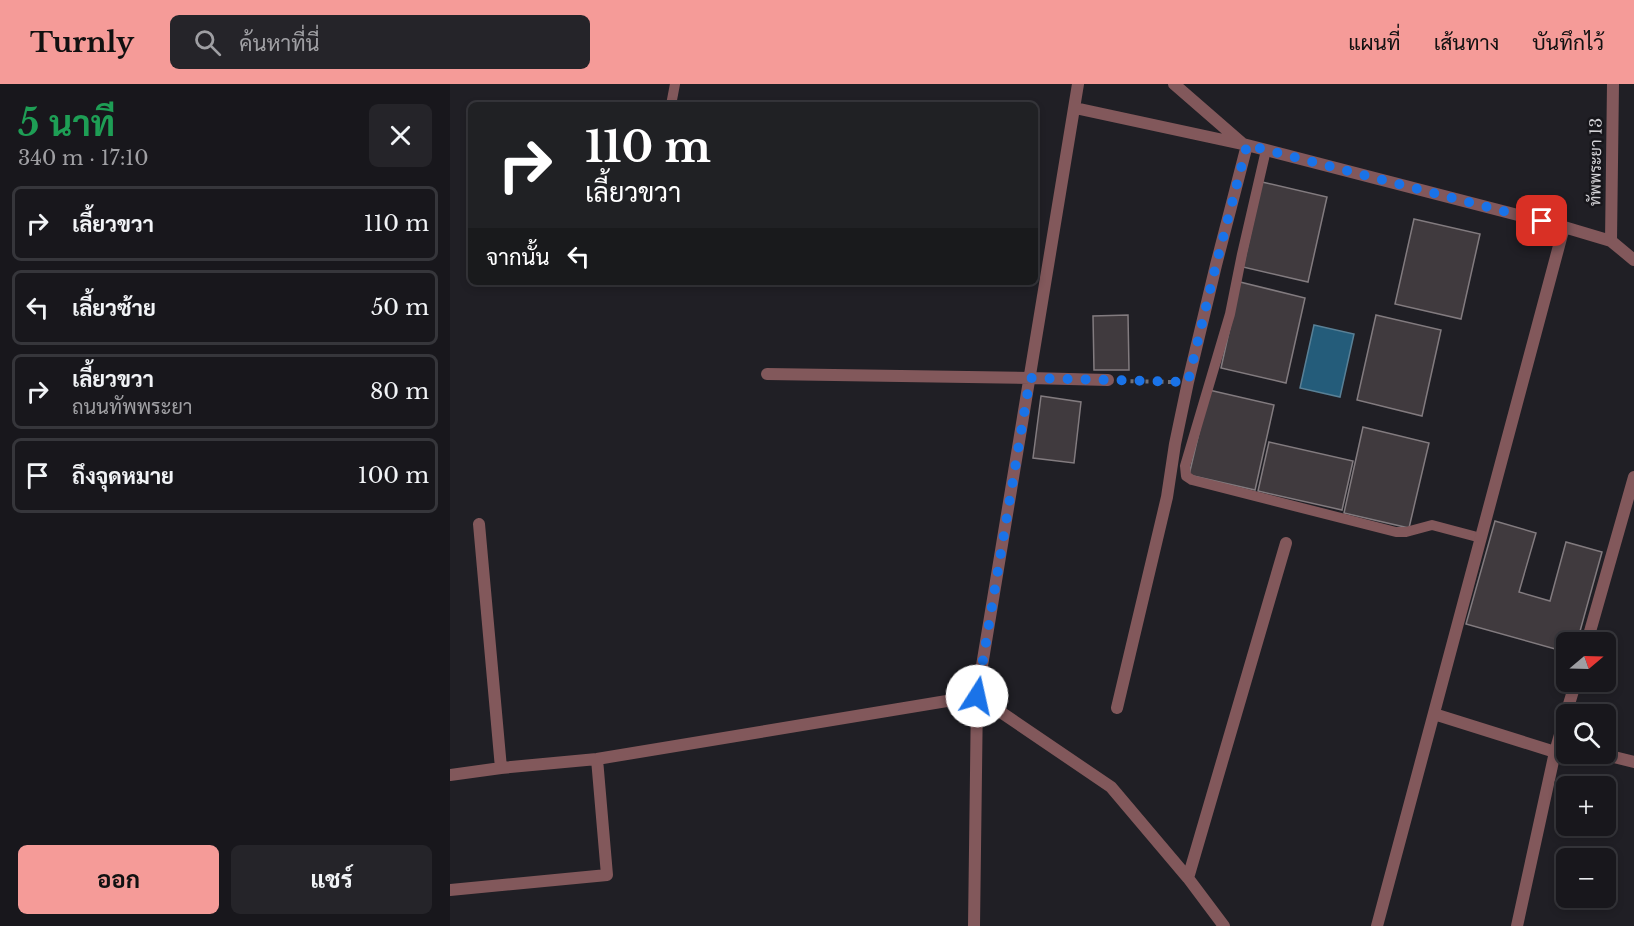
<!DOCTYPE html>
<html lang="th">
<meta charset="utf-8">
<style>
:root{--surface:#18171c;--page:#252429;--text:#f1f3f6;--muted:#9f9fa3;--line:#36363b;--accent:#f59b98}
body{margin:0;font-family:"Libre Baskerville",Sarabun,serif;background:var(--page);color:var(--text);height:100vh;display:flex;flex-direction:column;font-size:22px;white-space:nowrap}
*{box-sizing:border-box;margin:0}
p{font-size:20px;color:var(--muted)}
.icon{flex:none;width:33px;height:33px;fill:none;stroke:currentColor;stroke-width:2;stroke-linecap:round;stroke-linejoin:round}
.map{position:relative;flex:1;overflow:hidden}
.panel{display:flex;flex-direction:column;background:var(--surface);width:450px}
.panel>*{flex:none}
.hud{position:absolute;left:18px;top:18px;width:570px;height:183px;border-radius:9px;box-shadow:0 3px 9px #0003,0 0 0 2px var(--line);background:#202124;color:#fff;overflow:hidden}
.needle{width:39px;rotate:71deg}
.buttons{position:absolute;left:1106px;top:548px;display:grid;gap:12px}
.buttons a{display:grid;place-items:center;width:60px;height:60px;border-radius:9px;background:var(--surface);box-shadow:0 3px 9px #0003,0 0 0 2px var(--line);font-size:30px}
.pin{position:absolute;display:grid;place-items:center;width:51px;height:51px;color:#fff;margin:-26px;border-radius:12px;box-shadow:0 3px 9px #0006}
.me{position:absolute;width:66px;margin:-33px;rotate:10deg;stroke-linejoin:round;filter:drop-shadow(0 0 4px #0008)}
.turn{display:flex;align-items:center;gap:21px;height:126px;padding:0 18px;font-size:27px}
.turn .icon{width:78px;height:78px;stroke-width:2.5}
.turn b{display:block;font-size:42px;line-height:51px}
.then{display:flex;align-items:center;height:57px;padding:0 18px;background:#0003;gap:12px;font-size:22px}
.round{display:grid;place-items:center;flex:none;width:63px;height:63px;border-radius:9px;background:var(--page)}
.summary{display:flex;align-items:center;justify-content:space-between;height:102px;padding:0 18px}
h1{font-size:36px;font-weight:700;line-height:45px;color:#1e9e55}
.action{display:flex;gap:12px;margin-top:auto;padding:12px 18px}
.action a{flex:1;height:69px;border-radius:9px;background:var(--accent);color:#111;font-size:24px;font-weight:700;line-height:69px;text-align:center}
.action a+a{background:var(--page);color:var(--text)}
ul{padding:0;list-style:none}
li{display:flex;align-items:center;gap:18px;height:75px;margin:0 12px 9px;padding:0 6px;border:3px solid var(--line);border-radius:9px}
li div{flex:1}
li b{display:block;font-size:22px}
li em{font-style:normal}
header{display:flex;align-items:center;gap:36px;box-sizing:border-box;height:84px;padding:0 30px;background:var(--accent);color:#111}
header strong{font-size:28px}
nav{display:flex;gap:33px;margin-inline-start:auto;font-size:21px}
.search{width:420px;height:54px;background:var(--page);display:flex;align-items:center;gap:15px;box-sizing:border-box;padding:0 21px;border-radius:9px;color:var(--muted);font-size:22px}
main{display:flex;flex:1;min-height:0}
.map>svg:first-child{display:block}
.water{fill:#245c7a;stroke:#598096;stroke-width:1.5}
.building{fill:#403a3e;stroke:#827b7f;stroke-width:1.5}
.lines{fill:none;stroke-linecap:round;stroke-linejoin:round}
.path{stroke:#737277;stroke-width:4;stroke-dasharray:3 4.5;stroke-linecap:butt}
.service{stroke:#82585b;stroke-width:10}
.minor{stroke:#82585b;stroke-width:12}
.route{stroke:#1a73e8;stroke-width:10;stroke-dasharray:0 18}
.labels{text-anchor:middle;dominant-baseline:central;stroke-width:5;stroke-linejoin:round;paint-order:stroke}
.street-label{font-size:16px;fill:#d4d3d7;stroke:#17161b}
</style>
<header>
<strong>Turnly</strong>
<div class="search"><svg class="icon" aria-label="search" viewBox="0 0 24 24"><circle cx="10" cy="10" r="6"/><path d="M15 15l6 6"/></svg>ค้นหาที่นี่</div>
<nav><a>แผนที่</a><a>เส้นทาง</a><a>บันทึกไว้</a></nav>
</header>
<main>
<section class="panel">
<div class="summary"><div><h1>5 นาที</h1><p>340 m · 17:10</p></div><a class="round"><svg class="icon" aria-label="close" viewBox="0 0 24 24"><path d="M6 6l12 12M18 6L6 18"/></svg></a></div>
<ul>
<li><svg class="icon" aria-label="right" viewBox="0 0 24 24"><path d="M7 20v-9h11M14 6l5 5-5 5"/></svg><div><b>เลี้ยวขวา</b></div><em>110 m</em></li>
<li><svg class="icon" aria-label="left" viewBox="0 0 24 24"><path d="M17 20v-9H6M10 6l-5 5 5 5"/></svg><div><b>เลี้ยวซ้าย</b></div><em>50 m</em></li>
<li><svg class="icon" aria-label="right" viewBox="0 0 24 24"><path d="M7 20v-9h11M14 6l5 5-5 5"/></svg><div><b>เลี้ยวขวา</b><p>ถนนทัพพระยา</p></div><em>80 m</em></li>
<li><svg class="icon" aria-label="arrive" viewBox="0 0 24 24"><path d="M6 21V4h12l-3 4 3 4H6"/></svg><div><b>ถึงจุดหมาย</b></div><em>100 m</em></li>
</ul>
<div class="action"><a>ออก</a><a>แชร์</a></div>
</section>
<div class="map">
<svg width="1184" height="842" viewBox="0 0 1184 842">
<rect width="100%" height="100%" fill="#201f25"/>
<path class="water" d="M864,241L904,250L890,313L850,304Z"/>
<path class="building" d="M812,98L877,113L858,198L793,183Z
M964,135L1030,150L1011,235L945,220Z
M790,198L855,214L836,299L771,284Z
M678,231L679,286H644L643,232Z
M926,231L991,246L972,332L907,316Z
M759,306L824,321L805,406L739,391Z
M591,312L631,318L624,379L583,374Z
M913,343L979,359L959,444L894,429Z
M819,358L903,377L892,426L808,407Z
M1045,437L1086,449L1069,508L1100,517L1116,458L1152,468L1127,558H1116V568L1016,540Z"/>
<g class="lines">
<path class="path" d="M673,297L723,298"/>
<path class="service" d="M221,21L225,0
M816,66L792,170L780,230L735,382L736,392L742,396L946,448H956L982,441L1031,454"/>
<path class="minor" d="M724,0L793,60L1114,143L1161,157L1184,176
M625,24L792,60
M1161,157L1163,0
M317,290L580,294L658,296
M29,440L51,684
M1137,558L1184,393
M667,624L717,413L725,360L738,298L766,181L797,61
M984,630L1105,668
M1116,630L1126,597
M1148,669L1184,678
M0,691L51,684L147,675L527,612L661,703L738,794L774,842
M738,794L836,459
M0,806L157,791L147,675
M524,842L527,612L628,0
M927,842L1114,143
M1067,842L1105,668L1116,630"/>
</g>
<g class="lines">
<path class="route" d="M527,612L580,294L738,298L766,181L797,61L1092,137"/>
</g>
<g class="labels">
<g class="street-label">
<text transform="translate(1145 78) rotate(-89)">ทัพพระยา 13</text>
</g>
</g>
</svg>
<div class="buttons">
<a><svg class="needle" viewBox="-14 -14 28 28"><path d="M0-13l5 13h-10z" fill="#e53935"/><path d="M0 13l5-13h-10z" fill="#9f9fa3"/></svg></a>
<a><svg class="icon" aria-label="search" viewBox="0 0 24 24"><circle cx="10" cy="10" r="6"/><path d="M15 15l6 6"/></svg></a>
<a>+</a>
<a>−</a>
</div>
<div class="pin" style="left:1092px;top:137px;background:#d93025"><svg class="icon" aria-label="arrive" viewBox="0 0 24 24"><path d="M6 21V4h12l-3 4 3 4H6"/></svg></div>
<svg class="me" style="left:527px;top:612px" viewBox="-20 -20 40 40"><circle r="19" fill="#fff"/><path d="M0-13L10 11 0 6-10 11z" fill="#1a73e8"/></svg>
<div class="hud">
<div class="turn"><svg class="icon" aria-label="right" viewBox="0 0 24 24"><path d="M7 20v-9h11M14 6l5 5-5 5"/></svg><div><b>110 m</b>เลี้ยวขวา</div></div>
<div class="then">จากนั้น<svg class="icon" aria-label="left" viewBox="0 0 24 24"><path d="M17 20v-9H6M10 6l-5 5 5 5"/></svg></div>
</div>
</div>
</main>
